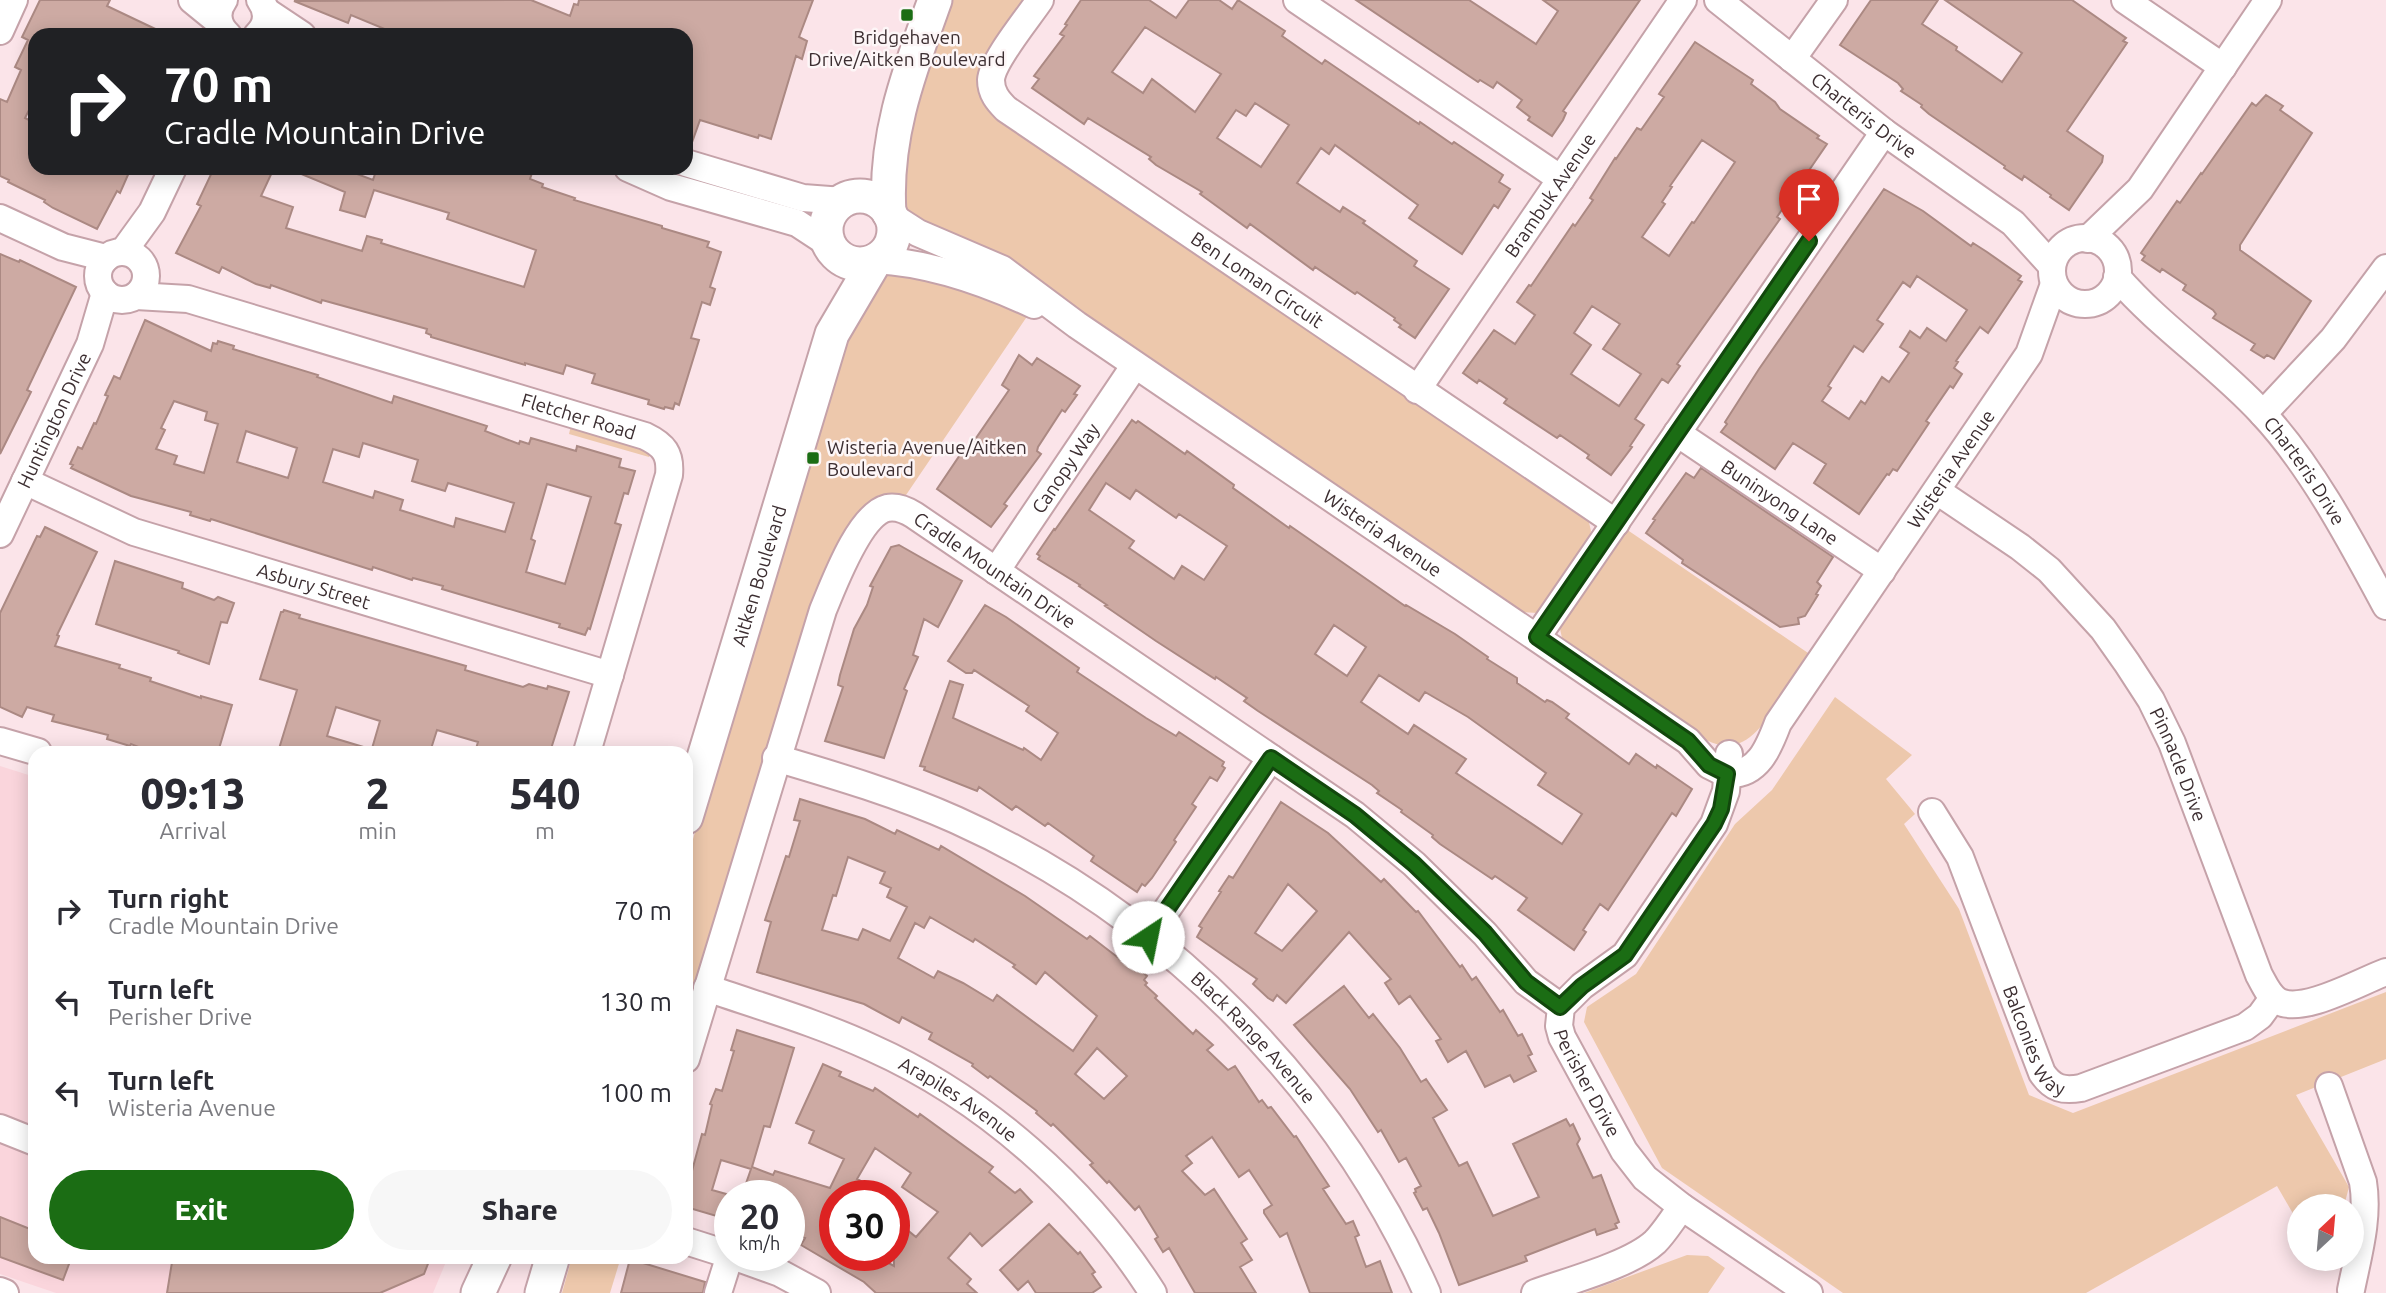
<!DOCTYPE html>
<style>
:root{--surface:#fff;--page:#f7f7f7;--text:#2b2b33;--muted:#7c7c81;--accent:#1b6d14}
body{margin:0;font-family:Ubuntu,sans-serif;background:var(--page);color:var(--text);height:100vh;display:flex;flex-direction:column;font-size:26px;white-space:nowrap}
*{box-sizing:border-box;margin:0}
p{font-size:23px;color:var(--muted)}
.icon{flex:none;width:38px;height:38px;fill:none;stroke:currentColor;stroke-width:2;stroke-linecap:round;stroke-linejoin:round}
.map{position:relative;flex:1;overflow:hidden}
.sheet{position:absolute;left:28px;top:746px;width:665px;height:518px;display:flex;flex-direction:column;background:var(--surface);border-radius:21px;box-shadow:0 4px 18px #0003}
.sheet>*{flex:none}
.hud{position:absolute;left:28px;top:28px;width:665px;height:147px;border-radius:21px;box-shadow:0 4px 18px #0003;background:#202124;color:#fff;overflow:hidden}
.needle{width:46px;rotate:26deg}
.controls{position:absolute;left:2287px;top:1194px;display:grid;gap:14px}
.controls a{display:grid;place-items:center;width:77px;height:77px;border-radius:50%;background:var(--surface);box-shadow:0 4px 18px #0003;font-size:35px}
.speed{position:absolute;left:714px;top:1180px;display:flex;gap:14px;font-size:35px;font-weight:700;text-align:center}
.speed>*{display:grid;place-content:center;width:91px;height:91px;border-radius:50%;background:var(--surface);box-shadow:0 4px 18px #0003;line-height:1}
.speed small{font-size:18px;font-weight:400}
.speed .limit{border:10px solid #d22;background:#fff;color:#111}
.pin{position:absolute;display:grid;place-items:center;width:60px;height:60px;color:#fff;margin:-72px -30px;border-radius:50% 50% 50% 0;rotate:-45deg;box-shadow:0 0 7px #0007}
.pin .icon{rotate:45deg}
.me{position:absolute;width:77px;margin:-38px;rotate:34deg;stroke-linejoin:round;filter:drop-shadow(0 0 5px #0008)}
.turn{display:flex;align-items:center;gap:24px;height:147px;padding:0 21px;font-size:32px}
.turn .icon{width:91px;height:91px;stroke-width:2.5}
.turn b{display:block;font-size:49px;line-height:60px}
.eta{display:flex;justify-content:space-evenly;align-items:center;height:119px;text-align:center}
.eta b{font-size:42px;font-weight:800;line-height:49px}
.cta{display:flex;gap:14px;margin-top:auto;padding:14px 21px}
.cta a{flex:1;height:80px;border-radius:42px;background:var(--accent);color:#fff;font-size:28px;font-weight:800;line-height:80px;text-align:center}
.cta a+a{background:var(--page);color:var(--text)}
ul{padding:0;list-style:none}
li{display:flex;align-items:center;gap:21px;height:91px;padding:0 21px}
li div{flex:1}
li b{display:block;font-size:26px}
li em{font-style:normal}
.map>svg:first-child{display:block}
.built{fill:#fad5dc}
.green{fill:#edc8ac}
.building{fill:#cdaaa3;stroke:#ab8983;stroke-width:2;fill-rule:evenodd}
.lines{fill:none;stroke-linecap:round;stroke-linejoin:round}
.minor-casing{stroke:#c5a2a9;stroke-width:30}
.major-casing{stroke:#c5a2a9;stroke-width:37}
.minor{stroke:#fff;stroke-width:26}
.major{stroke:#fff;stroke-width:33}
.route-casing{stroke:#12470d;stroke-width:18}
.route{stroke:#1b6d14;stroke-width:12}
.poi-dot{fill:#1b6d14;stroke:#fdf6f7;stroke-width:2.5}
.labels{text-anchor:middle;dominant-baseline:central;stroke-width:5;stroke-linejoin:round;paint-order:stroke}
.poi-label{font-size:19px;fill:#3c2e31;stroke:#fdf6f7}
.street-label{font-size:19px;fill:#3c2e31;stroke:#fdf6f7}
</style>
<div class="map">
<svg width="2386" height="1293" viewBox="0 0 2386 1293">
<rect width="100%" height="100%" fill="#fbe4e9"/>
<path class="built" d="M0,766L35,777V1256L448,1257L433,1293H56L0,1274Z"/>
<path class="green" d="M951,0H1027L981,96L990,111L1588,518L1591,531L1587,544L1538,613L1519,612L906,217L901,187L910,116Z
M900,272L926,278L1028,315L904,498C879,495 877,496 861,515L686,1015V863L840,338L885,275Z
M571,425L644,448L651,453L649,457L569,434Z
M1626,529L1811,655C1800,671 1790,686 1779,701C1761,728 1743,758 1706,740L1572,649L1562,638L1559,624Z
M1835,697L1912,755L1886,779L1915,814L1904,824L1959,909L2029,1095L2073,1113L2386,992V1059L2296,1095L2349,1187L2344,1206H2300L2299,1224L2277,1186L2086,1293H1843L1662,1168L1584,1022L1587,1007L1636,974L1735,824L1772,790Z
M1687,1255L1708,1256L1725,1268L1708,1293H1584Z
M572,1257H621L610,1293H562Z"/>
<path class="building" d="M40,0H110L107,6L168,35H35V98L25,118L35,123V168H131L120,193L117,191L97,229L53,208L44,202L45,200L8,182L9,180L0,176V99L7,102L21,70L15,67L28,40L22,37Z
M531,0L570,16L574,4L578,5L579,0H813L799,37L807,41L802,59L796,56L771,139L759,135L758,138L700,120L690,148H686V35H399L351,15L348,23L294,1Z
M1081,0H1149L1176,18L1189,0H1219L1232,9L1238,0L1285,31L1282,36L1322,64L1325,60L1419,124L1420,122L1452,144L1454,142L1503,175L1499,182L1510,189L1498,208L1494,205L1462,254L1409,218L1418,205L1335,145L1329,154L1321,148L1297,183L1340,212L1343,207L1365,221L1363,223L1417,261L1414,266L1449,289L1415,338L1399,327L1401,325L1394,320L1395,318L1357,292L1355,294L1315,267L1313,270L1250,224L1247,228L1200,194L1202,192L1156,165L1149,159L1151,157L1088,118L1084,124L1032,88L1039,79L1034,76L1064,36L1060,34L1067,25L1065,24ZM1145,27L1221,74L1195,112L1152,79L1143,93L1112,72ZM1255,103L1289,125L1261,167L1217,138L1236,110L1246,116Z
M1356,0H1469L1536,44L1558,11L1543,0H1640L1563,111L1566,113L1563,120L1552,136L1528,120L1530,117L1517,107L1522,100L1497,82L1493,88L1480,80L1478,82Z
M1871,0H1938L1922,24L1957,47L1956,50L2002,82L2022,53L1945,0H2072L2126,38L2123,41L2127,43L2067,131L2103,156L2102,162L2069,210L2050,197L2051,195L2024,176L2022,180L2004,168L2005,166L1929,114L1921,107L1922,105L1901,91L1903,89L1898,83L1840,45Z
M1695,42L1753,80L1751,84L1775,102L1780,109L1819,136L1817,138L1827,144L1777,217L1780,219L1677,364L1680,366L1668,383L1662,379L1635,419L1644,425L1630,446L1632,447L1611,475L1587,458L1589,455L1560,435L1557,438L1504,403L1507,399L1479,380L1477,383L1463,373L1494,330L1515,344L1535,315L1517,302L1529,285L1531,286L1573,224L1575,226L1593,200L1590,198L1615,158L1616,159L1637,128L1641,130L1664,97L1659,94ZM1702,140L1735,162L1694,223L1692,222L1669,256L1642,237L1665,204L1662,202L1672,187L1670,186ZM1592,306L1620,324L1603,349L1641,374L1619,406L1571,374L1591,345L1574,333Z
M2266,95L2283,106L2280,110L2312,133L2240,245V250L2311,301L2274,359L2267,355L2264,358L2251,350L2255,344L2213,318L2216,314L2213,310L2183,290L2186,285L2162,269L2160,272L2142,260L2145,256L2141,253L2177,201L2180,203L2201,173L2202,174L2252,103L2256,106Z
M214,168H274L261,196L293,207L286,228L362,251L367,236L382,240L381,243L524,287L536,250L447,219L449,213L374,190L365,217L340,210L345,192L287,168H341L373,180L377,168H516L532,173L530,179L543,184L542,187L575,198L574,200L662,226V228L709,242L707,247L721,252L710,287L715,289L710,305L702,302L691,338L699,340L679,405L675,403L673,409L665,407L664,409L648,404L649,400L592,383L595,374L566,365L563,374L525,363V365L431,337V335L426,333L427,329L322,300L321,303L271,285L270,288L256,284L222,267L219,273L176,253L201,206L197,204Z
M1884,189L1923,211L1971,246L1973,243L1987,252L2021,276L2018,280L2022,282L1988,333L1980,327L1956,361L1958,362L1954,368L1962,374L1953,388L1950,386L1926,421L1929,423L1897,471L1893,469L1889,475L1887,474L1859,514L1814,483L1826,464L1793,443L1775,469L1721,432L1727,424L1725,422L1759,369ZM1917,276L1967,310L1946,341L1927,328L1920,338L1910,331L1900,347L1909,353L1889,382L1882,377L1865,404L1861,401L1849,419L1822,401L1831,388L1828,386L1854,346L1863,352L1883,324L1877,320L1903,282L1910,287Z
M0,254L19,262L20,260L76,287L27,390L31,392L0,454Z
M145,320L211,351L213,343L217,344L218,341L234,346L233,349L318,375L317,377L392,403L394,396L487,426L485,431L519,444L520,441L529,444L531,438L576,451L577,446L621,459L619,467L635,471L628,494L624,493L615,523L621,525L590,629L588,628L585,635L559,627L560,624L442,589L443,586L413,578L412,580L373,567L372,570L211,519L210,521L190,515L191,512L131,496L71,468L73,465L70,464L78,447L82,449L94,423L96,424L108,396L105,395L114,376L120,379ZM174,401L207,412L205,420L218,424L204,473L174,464L177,456L156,449L165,430L161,428ZM246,431L297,448L288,478L237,462ZM363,443L418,460L412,481L445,491L448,483L514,503L505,532L456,518L454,527L400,510L403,500L375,491L373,498L323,482L333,449L359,457ZM547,484L591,497L565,584L526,572L535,541L531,539Z
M1019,355L1032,365L1037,358L1080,386L1074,394L1077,395L1065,412L1062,410L1038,447L1037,451L1041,454L1004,504L1007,506L991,527L937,489L962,452L965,454L1009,390L1002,385Z
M1132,420L1136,423L1138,421L1185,454L1187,451L1234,485L1233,488L1289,528L1290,526L1306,537L1405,606L1406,605L1455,634L1488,657L1487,659L1517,678V683L1545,702L1547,700L1552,702L1569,714L1566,718L1629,764L1636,754L1656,768L1657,765L1692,789L1676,816L1672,813L1608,910L1600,904L1583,930L1586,932L1574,950L1518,910L1527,898L1495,876L1492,879L1440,844L1432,837L1433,835L1401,812L1402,810L1377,793L1379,791L1372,785L1258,711L1244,701L1247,698L1216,677L1215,679L1156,641L1105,606L1107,605L1079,586L1080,585L1038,559L1040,556L1037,554L1054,529L1055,530ZM1106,483L1130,499L1136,490L1176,518L1179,514L1227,546L1204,580L1182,566L1174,579L1129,548L1134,541L1089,510ZM1334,625L1366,647L1347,676L1315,654ZM1379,675L1419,701L1425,692L1468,717L1546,773L1538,785L1582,814L1562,844L1456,773L1466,759L1414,725L1408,734L1361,702Z
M1701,468L1833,557L1817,582L1821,586L1816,594L1818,595L1805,616L1798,618L1799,624L1780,627L1682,563L1683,560L1646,533L1655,520L1653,519L1686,473L1694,478Z
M45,527L97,552L57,635L59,636L55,646L120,665L119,668L151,678L150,681L201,698V696L232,705L218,752H151L131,744L130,746L107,739L108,735L52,721L54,715L27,707L22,717L0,707V613L37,536L40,537Z
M899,545L962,581L938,627L924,619L913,655L918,657L904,689L907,691L884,758L825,741L843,687L838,685L840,675L854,629L867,605L873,587L870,586L891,547Z
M115,561L183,583L182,588L214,600L218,597L234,603L227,623L221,622L209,664L178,653L179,651L96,624Z
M985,605L1006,617L1079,668L1077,672L1146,718L1176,736L1179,732L1224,762L1222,766L1225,768L1217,781L1210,777L1192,804L1196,807L1174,840L1176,842L1152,878L1145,886L1142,884L1137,892L1091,861L1094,856L1048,823L1045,826L1016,806L1012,810L979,787L977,791L924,770L925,767L920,766L950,681L963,685L953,718L1023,750L1024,748L1041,760L1058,733L1026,711L1029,706L974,670L972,673H966L948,661Z
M284,610L300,615L299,618L466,666L465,670L523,687L529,684L547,689L548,686L569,692L550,752H475L478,742L437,730L430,752H371L380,721L336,707L327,736L370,749L369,752H278L297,690L260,679L281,612H283Z
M800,799L865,819L895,834L897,830L939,850L941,846L1025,896L1087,939L1090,936L1125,963L1129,966L1132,963L1147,976L1144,980L1147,983L1145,985L1157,996L1155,998L1193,1034L1196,1030L1213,1045L1207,1050L1228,1070L1235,1066L1259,1102L1262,1100L1268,1108L1271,1107L1294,1137L1296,1136L1329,1186L1323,1189L1346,1224L1353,1221L1359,1235L1355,1237L1366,1267L1380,1261L1392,1293H1310L1287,1233L1280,1237L1264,1213V1210L1272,1205L1249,1170L1239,1177L1212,1137L1186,1156L1192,1163L1182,1171L1205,1195L1214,1189L1247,1239L1241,1243L1252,1260L1240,1267L1256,1293H1195L1169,1248L1163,1252L1155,1239L1158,1237L1139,1206L1135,1210L1109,1181L1107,1183L1090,1165L1093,1163L1053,1124L1051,1126L1036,1113L1037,1111L990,1076L988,1078L972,1066L973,1064L929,1039L932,1033L902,1017L899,1023L864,1004L757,972L771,922L765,920L786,856L789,857L800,821L794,820ZM848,857L885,872L880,883L891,888L887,897L907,907L890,941L863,929L858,940L822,930L833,895L836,896ZM930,917L973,942L975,939L1015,965L1013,967L1036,984L1045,972L1097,1016L1073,1051L997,995L993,1001L963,983L938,971L934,978L898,958L915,923L924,928ZM1097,1048L1127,1076L1104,1099L1075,1074Z
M1281,802L1328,833L1381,882L1384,879L1416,912L1418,911L1460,967L1462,965L1472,980L1476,977L1500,1012L1503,1010L1518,1036L1522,1034L1532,1054L1528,1056L1536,1071L1514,1082L1510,1075L1485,1087L1466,1051L1448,1062L1436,1041L1441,1039L1410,996L1399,1004L1385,983L1391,979L1349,932L1286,1003L1277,995L1273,1001L1268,998L1253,984L1257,979L1197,937L1202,928L1199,926L1221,892L1219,891L1229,876L1233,878ZM1288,884L1317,911L1282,951L1255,933Z
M1344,986L1369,1018L1373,1014L1400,1048L1421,1082L1426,1079L1447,1110L1433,1118L1459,1166L1467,1162L1493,1216L1539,1197L1513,1144L1566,1119L1570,1126L1573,1124L1580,1139L1577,1144L1593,1178L1601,1175L1619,1222L1615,1224L1617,1228L1597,1235L1595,1229L1525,1256L1527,1261L1459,1285L1439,1233L1427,1208L1423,1210L1414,1193L1416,1192L1415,1189L1421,1186L1406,1158L1399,1162L1381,1130L1378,1132L1350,1089L1294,1025Z
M737,1030L794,1048L770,1127L764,1126L752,1167L773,1175L775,1171L830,1188L844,1159L809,1143L814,1131L796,1123L823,1064L841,1072L839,1076L873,1091L875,1088L918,1117L920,1114L993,1167L989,1172L1015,1193L1020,1189L1032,1202L982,1246L970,1233L948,1258L971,1279L967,1284L977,1293H876L864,1282L801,1245L805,1238L789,1233V1195H742L751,1169L721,1160L712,1190L730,1195V1220L686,1207V1193L702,1134L705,1135L712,1105L710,1104L716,1089L722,1091L734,1051L731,1050ZM875,1148L911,1173L902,1187L938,1212L916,1237L894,1219V1266L874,1255H835V1195H887L857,1179Z
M0,1217L35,1231V1256H72L63,1280L0,1257Z
M1049,1224L1078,1254L1080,1252L1095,1272L1092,1274L1101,1287L1092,1293H1036L1028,1281L1018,1290L1000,1270Z
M173,1256H431L424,1274L380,1293H167Z
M630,1259L705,1282L703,1293H621Z"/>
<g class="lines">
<g class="minor-casing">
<g id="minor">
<path d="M192,0L219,22"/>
<path d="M224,0C215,12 217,25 228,35"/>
<path id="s1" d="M1040,0C1028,18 992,61 991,80C991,93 998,101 1006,109L1616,523"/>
<path d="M1297,0L1561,179"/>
<path id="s2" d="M1718,0L1884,132L2013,223L2052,266"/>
<path d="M2125,0L2223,67"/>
<path d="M266,11L302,35"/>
<path d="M0,31L14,0"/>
<path d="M257,35C268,25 269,12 260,0"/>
<path d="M1792,59L1834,0"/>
<path d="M686,163L803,198L843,201"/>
<path d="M628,168L671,187L797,223L829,244"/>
<path id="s3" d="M890,215L918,233L1002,269L1077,325L1688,741L1709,765L1727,774C1758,776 1769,747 1778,723L2029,354L2054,284"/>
<path d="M0,218L63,247L106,258"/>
<circle cx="2085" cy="271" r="33"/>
<path d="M2088,239L2140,189L2268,0"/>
<circle cx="122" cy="276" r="24"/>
<path d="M123,252L152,212L173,168"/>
<path d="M876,260C930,263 985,282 1034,305"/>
<path id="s4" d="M2117,277C2161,328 2217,364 2262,413C2311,465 2352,543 2386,606"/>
<path id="s5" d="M136,296L188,299L645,436C664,445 671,454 669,475L587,752"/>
<path id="s6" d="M1417,390L1683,0"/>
<path d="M2263,414L2333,339L2386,268"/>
<path id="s7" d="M1677,433L1882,571"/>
<path id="s8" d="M25,481L134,532L610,675"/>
<path id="s9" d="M1937,491L2020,547L2049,570L2103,629L2127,663L2151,700L2172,743L2259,975C2264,984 2269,996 2278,1001C2302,1015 2361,981 2386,972"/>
<path id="s10" d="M0,534L90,344L105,293"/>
<path id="s11" d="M996,571L1135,365"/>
<path d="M1537,637L1884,132"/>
<path d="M0,741L38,752"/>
<path id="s12" d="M1729,754L1726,791L1714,824L1625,955L1582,986L1561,1007L1559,1026L1562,1037L1624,1151L1645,1178L1682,1207L1809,1293"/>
<path id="s13" d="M776,758C837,776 898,794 956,820C1163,913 1335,1085 1427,1293"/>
<path id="s14" d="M1932,812L1960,857L2042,1073C2053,1089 2063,1091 2081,1088L2245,1027L2260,1016L2273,998"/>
<path d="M1148,937L1271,758"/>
<path id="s15" d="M707,988C762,1007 818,1023 872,1048C984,1098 1087,1189 1153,1293"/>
<path id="s16" d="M686,1059L823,610C834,584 859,515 887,508C897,506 906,510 914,515L1355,815L1414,864L1485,934L1526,982L1561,1007"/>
<path d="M2329,1086L2363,1182C2369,1218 2358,1255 2351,1290"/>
<path d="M0,1128L35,1142"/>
<path d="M686,1241L730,1255L718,1293"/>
<path d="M730,1255L780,1273L817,1293"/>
<path d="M0,1291L5,1293"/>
<path d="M1535,1293C1568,1281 1630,1265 1655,1242C1665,1232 1673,1218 1682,1207"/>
</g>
</g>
<g class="major-casing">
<g id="major">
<circle cx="860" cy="230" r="34"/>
<path d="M889,213C884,136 909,72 935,0"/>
<path id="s17" d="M686,817L832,334L875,261"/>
<path d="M478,1293L495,1256"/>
<path d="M542,1293L553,1256"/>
</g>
</g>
<use href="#minor" class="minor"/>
<use href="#major" class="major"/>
</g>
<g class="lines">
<g class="route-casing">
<path id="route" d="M1148,937L1271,758L1355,815L1414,864L1485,933L1526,982L1560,1007L1582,986L1625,955L1714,824L1721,809L1727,774L1709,765L1688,741L1537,637L1809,241"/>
</g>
<use href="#route" class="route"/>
</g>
<g class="poi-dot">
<rect x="900" y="8" width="14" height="14" rx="3.5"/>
<rect x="806" y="451" width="14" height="14" rx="3.5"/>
</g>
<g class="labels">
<g class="poi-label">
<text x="907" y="37">Bridgehaven<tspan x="907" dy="22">Drive/Aitken Boulevard</tspan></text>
<text x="827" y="447" text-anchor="start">Wisteria Avenue/Aitken<tspan x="827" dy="22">Boulevard</tspan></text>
</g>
<g class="street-label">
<text stroke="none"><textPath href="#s2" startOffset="186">Charteris Drive</textPath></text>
<text stroke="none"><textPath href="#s6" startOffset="236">Brambuk Avenue</textPath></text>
<text stroke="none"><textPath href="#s1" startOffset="432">Ben Loman Circuit</textPath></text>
<text stroke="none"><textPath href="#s5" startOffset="460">Fletcher Road</textPath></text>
<text stroke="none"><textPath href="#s10" startOffset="126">Huntington Drive</textPath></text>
<text stroke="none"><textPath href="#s11" startOffset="124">Canopy Way</textPath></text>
<text stroke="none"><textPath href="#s3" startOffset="1395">Wisteria Avenue</textPath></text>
<text stroke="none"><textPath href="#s4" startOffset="271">Charteris Drive</textPath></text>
<text stroke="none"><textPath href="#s7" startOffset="124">Buninyong Lane</textPath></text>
<text stroke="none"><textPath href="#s3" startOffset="588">Wisteria Avenue</textPath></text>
<text stroke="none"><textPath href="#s16" startOffset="719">Cradle Mountain Drive</textPath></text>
<text stroke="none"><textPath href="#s17" startOffset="252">Aitken Boulevard</textPath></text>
<text stroke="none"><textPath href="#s8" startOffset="308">Asbury Street</textPath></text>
<text stroke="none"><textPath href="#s9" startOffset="373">Pinnacle Drive</textPath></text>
<text stroke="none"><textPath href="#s14" startOffset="252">Balconies Way</textPath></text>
<text stroke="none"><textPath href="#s13" startOffset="562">Black Range Avenue</textPath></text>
<text stroke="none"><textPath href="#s12" startOffset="396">Perisher Drive</textPath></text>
<text stroke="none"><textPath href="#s15" startOffset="276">Arapiles Avenue</textPath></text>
</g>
</g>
</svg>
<div class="controls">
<a><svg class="needle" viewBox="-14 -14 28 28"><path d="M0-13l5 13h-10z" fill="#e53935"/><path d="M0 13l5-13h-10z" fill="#7c7c81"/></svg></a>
</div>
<div class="speed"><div>20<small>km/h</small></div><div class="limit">30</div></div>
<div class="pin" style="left:1809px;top:241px;background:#d93025"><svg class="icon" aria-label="arrive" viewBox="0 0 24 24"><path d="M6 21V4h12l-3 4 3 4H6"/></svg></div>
<svg class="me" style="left:1148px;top:937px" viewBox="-20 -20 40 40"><circle r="19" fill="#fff"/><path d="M0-13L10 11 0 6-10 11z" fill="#1b6d14"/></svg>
<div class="hud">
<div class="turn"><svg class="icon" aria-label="right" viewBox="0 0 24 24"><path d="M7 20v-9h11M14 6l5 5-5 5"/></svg><div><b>70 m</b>Cradle Mountain Drive</div></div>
</div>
<section class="sheet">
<div class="eta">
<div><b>09:13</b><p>Arrival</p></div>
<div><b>2</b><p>min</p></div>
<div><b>540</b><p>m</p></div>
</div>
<ul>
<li><svg class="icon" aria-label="right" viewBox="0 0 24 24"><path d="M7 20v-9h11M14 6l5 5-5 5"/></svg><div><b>Turn right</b><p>Cradle Mountain Drive</p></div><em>70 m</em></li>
<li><svg class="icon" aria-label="left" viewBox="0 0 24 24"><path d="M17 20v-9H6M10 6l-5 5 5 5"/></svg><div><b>Turn left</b><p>Perisher Drive</p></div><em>130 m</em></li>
<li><svg class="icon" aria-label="left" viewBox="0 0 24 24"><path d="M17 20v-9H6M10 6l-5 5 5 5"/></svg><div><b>Turn left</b><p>Wisteria Avenue</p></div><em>100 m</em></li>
</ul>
<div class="cta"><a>Exit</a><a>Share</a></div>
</section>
</div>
